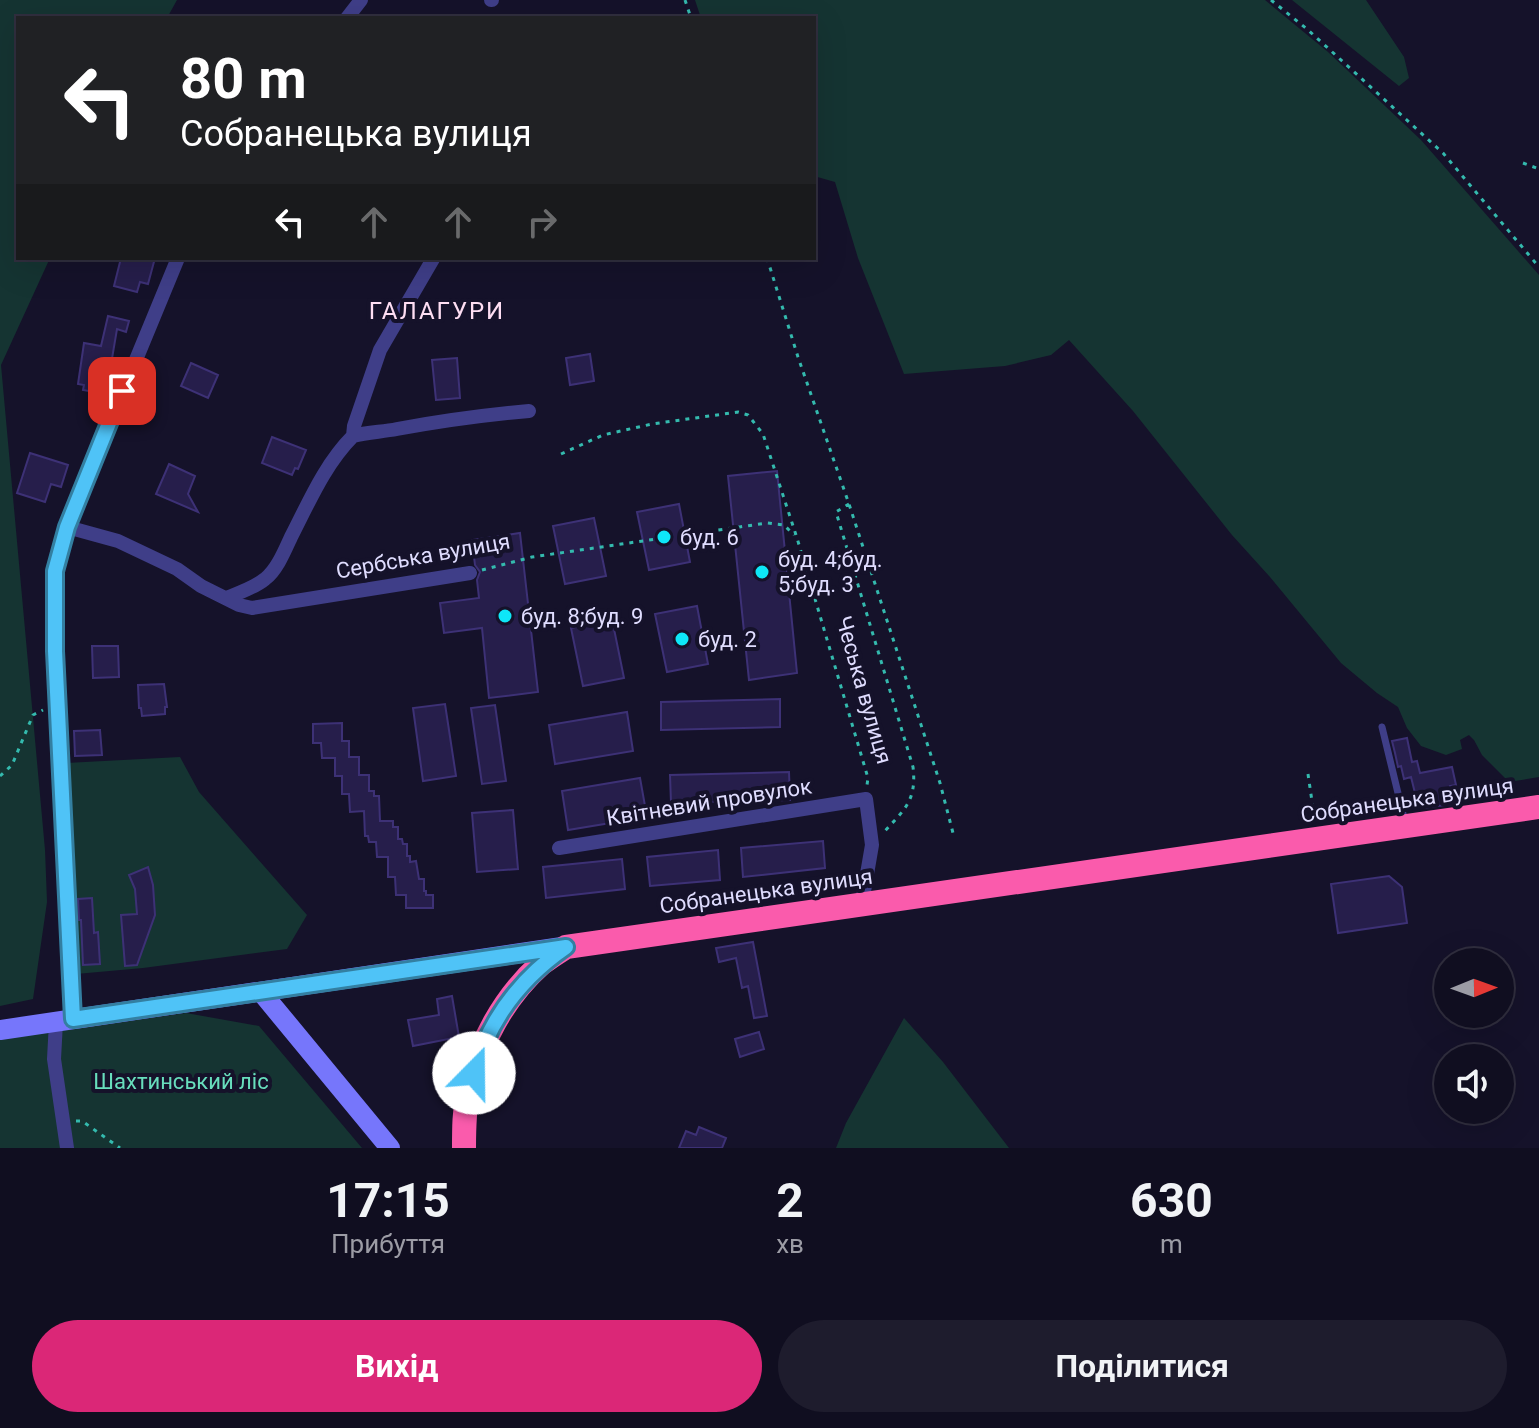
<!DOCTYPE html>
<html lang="uk">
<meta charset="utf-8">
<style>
:root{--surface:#100e20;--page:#1e1c2d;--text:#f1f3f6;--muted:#9c9ca5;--line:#302e3e;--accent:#db2777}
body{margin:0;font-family:Roboto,sans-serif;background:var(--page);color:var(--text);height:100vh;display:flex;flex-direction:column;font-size:30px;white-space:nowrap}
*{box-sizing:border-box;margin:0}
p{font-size:26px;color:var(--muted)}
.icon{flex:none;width:44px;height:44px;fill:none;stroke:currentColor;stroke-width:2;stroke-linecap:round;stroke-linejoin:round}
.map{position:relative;height:1148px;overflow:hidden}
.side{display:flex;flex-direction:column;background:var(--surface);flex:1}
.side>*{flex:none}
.hud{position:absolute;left:16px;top:16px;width:800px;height:244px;border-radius:0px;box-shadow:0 8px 32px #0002,0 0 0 2px var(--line);background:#202124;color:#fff;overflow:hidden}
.needle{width:52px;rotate:89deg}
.fabs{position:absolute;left:1434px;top:948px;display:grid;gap:16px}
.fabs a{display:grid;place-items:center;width:80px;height:80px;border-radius:50%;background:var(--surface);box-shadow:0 8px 32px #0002,0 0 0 2px var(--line);font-size:40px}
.pin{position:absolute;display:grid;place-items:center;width:68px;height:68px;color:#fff;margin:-34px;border-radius:16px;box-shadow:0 4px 12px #0006}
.me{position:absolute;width:88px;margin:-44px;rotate:22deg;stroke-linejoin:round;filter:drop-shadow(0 0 6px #0008)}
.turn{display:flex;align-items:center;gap:28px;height:168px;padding:0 32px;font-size:36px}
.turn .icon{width:104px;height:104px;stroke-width:2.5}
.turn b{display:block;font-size:56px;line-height:68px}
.lanes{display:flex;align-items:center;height:76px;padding:0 32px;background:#0003;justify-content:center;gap:40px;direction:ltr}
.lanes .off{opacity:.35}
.eta{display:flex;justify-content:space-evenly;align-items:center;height:136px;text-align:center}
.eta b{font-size:48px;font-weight:700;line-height:56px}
.cta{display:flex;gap:16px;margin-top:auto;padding:16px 32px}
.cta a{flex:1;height:92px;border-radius:48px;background:var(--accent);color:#fff;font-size:32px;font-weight:700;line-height:92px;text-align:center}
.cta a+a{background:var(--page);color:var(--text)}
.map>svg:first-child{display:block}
.green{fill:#153432}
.building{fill:#261e4b;stroke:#3d3176;stroke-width:2}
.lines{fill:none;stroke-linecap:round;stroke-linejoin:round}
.path{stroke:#34baae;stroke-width:3;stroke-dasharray:4 6;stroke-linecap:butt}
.lane{stroke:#3f3e88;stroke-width:7}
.street{stroke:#3f3e88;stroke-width:14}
.secondary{stroke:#7676fb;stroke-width:20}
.highway{stroke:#fa5bac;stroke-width:24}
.route-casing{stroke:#337fa1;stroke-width:20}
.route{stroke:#4fc3f7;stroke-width:14}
.poi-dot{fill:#0ee7f8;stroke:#15122a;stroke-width:3}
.labels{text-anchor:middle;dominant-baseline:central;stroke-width:8;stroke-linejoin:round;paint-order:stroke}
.poi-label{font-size:22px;fill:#dfdcfe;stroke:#15122a;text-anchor:start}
.street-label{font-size:22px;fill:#dfdcfe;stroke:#15122a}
.park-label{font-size:22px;fill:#68debd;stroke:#15122a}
.neighbourhood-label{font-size:24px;letter-spacing:2px;fill:#fedef3;stroke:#15122a}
</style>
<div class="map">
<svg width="1539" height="1148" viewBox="0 0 1539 1148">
<rect width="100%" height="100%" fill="#15122a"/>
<path class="green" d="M0,0H177L167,18H18V258H50L1,365L45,850L47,902L33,999L0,1006Z
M695,0H1265L1328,52L1421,140L1539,275V777L1509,782L1482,755L1474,740L1469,735L1460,740L1462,749L1446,755L1421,746L1407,728L1398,707L1377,693L1341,663L1270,577L1232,535L1133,411L1069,340L1051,355L1005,366L904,374L858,258L835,182L814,176V18H701Z
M1292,0H1366L1404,57L1409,78L1399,86Z
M180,757L199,792L307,915L287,949L143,968L76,974L66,763Z
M186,1013L259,1026L362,1148H0V1039Z
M904,1018L943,1062L1009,1148H836L846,1123Z"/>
<path class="building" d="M121,258H155L148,284L140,282L137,292L114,286Z
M108,316L129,321L126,332L117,329L106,394L83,390L84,385L78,384L84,343L101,346Z
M590,354L594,381L570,385L566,358Z
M457,358L460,398L436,400L432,360Z
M191,363L218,375L208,398L181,386Z
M272,437L306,450L298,469L295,468L292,475L262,463Z
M30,453L68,465L61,487L51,484L45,502L17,493Z
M169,464L195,476L188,494L198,512L156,494Z
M777,471L797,673L749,680L728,476Z
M679,504L690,562L649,570L637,512Z
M594,518L606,576L565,584L553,526Z
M520,533L538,692L489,698L482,628L444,633L440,603L479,598L477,580L480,572L475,565L472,540Z
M697,606L708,664L667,672L655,614Z
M612,619L624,678L583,686L571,628Z
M92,646H118L119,677L93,678Z
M164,684L167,707H165V714L142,716L141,708H139L138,685Z
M780,699V727L661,730V702Z
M445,704L456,776L423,781L413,708Z
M495,705L506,781L482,784L471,708Z
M627,712L633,751L555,764L549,725Z
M342,723V741H349V757H359V775H369V791H374V796H379L380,821H393V827H398V839H402L403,844H407V856H410V862L416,861L419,879H424V891H426V895H433V908H406V895H396L395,877H388V857H377L376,842H369L368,836H365L364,811L350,812L349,794H342V776H335V758H322L321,743H313V724Z
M100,730L102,755L75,756L74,731Z
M1407,738L1412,762L1417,761L1420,773L1452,767L1456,785L1450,786L1453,804L1424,808L1421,792L1415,793L1411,777L1404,779L1401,766L1398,767L1395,753L1392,741Z
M789,772L790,800L671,803L670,775Z
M640,778L647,817L568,830L562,791Z
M513,810L518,869L477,872L472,813Z
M823,841L825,868L743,877L741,848Z
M718,850L720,880L650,886L647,857Z
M622,859L625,889L546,898L543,867Z
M148,867L153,885L155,915L137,965L125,966L121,915L137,914L135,889L129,875Z
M1389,876L1402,887L1407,923L1338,933L1331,884Z
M92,898L94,933L98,932L100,964L83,965L81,920H79L78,899Z
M753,942L767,1016L754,1018L748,986L742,988L736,958L719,962L716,948Z
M452,996L459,1037L413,1046L408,1020L439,1015L437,999Z
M759,1032L764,1049L740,1057L735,1039Z
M699,1127L726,1138L722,1148H679L686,1131L696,1135Z"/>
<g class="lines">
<path class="path" d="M685,0L691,18
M1271,0L1307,29L1443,153L1539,267
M1523,163L1539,169
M767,258L798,357L849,504L940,783L953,833
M561,454L603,435L652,424L738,412L748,415L763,434L797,538L868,778L867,785
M849,504L836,512L913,767C917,801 904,810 883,833
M482,570L532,557L767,523L784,525L794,535
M1308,774L1315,822
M0,776L12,765L33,715L43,710
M76,1121H82L120,1148"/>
<path class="lane" d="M1382,727L1405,822"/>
<path class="street" d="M491,0H492
M347,18L361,0
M353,436C368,432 382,432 397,429C441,421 484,415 529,411
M67,527L118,541L177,569L201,586L239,605L252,608L470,573
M226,598C239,593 254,588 265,579C277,570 285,550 291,537C309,502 325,464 353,436L354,426L380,350L433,259
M559,848L866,799L872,845L862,903
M73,1019L55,651V571L67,527L178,258
M56,1022L54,1059L67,1148"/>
<path class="secondary" d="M262,993L390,1148
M0,1030L562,947"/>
<path class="highway" d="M464,1148C464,1129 464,1111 468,1092C478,1045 504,997 541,964C549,958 558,952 566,947L1539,807"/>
</g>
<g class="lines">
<g class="route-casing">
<path id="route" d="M122,391L67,527L55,571V651L73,1019L566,947C521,978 489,1019 474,1073"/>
</g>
<use href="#route" class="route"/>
</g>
<g class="poi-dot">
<circle cx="664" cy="537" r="8"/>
<circle cx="762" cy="572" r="8"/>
<circle cx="505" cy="616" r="8"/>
<circle cx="682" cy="639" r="8"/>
</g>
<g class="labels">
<g class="poi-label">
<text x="680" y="537">буд. 6</text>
<text x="778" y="559">буд. 4;буд.<tspan x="778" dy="25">5;буд. 3</tspan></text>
<text x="521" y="616">буд. 8;буд. 9</text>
<text x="698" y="639">буд. 2</text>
</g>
<g class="street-label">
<text transform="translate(423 556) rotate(-10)">Сербська вулиця</text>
<text transform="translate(864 690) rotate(74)">Чеська вулиця</text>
<text transform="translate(1407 800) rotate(-8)">Собранецька вулиця</text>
<text transform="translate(709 802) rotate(-9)">Квітневий провулок</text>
<text transform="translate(766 891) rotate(-8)">Собранецька вулиця</text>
</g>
<g class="park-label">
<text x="181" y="1081">Шахтинський ліс</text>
</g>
<g class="neighbourhood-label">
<text x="437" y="311">ГАЛАГУРИ</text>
</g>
</g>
</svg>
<div class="fabs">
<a><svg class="needle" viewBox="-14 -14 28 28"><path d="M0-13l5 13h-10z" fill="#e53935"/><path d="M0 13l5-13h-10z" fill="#9c9ca5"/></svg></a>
<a><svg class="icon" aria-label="sound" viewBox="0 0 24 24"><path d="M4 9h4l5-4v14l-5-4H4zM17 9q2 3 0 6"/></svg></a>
</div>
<div class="pin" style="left:122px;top:391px;background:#d93025"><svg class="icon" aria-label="arrive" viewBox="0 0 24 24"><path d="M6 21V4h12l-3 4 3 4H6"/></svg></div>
<svg class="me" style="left:474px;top:1073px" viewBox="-20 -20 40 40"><circle r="19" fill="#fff"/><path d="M0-13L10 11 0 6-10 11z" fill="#4fc3f7"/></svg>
<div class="hud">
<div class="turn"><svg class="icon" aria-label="left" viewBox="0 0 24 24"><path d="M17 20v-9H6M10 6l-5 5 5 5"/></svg><div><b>80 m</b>Собранецька вулиця</div></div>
<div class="lanes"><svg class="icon" aria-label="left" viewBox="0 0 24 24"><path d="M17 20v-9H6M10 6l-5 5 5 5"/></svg><svg class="icon off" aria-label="ahead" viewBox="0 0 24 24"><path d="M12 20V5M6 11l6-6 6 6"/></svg><svg class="icon off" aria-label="ahead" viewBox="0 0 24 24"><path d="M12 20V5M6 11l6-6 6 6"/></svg><svg class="icon off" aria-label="right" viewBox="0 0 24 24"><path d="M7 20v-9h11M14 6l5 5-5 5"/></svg></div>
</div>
</div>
<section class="side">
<div class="eta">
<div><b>17:15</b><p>Прибуття</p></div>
<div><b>2</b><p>хв</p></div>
<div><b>630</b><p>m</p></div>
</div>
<div class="cta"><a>Вихід</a><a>Поділитися</a></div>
</section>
